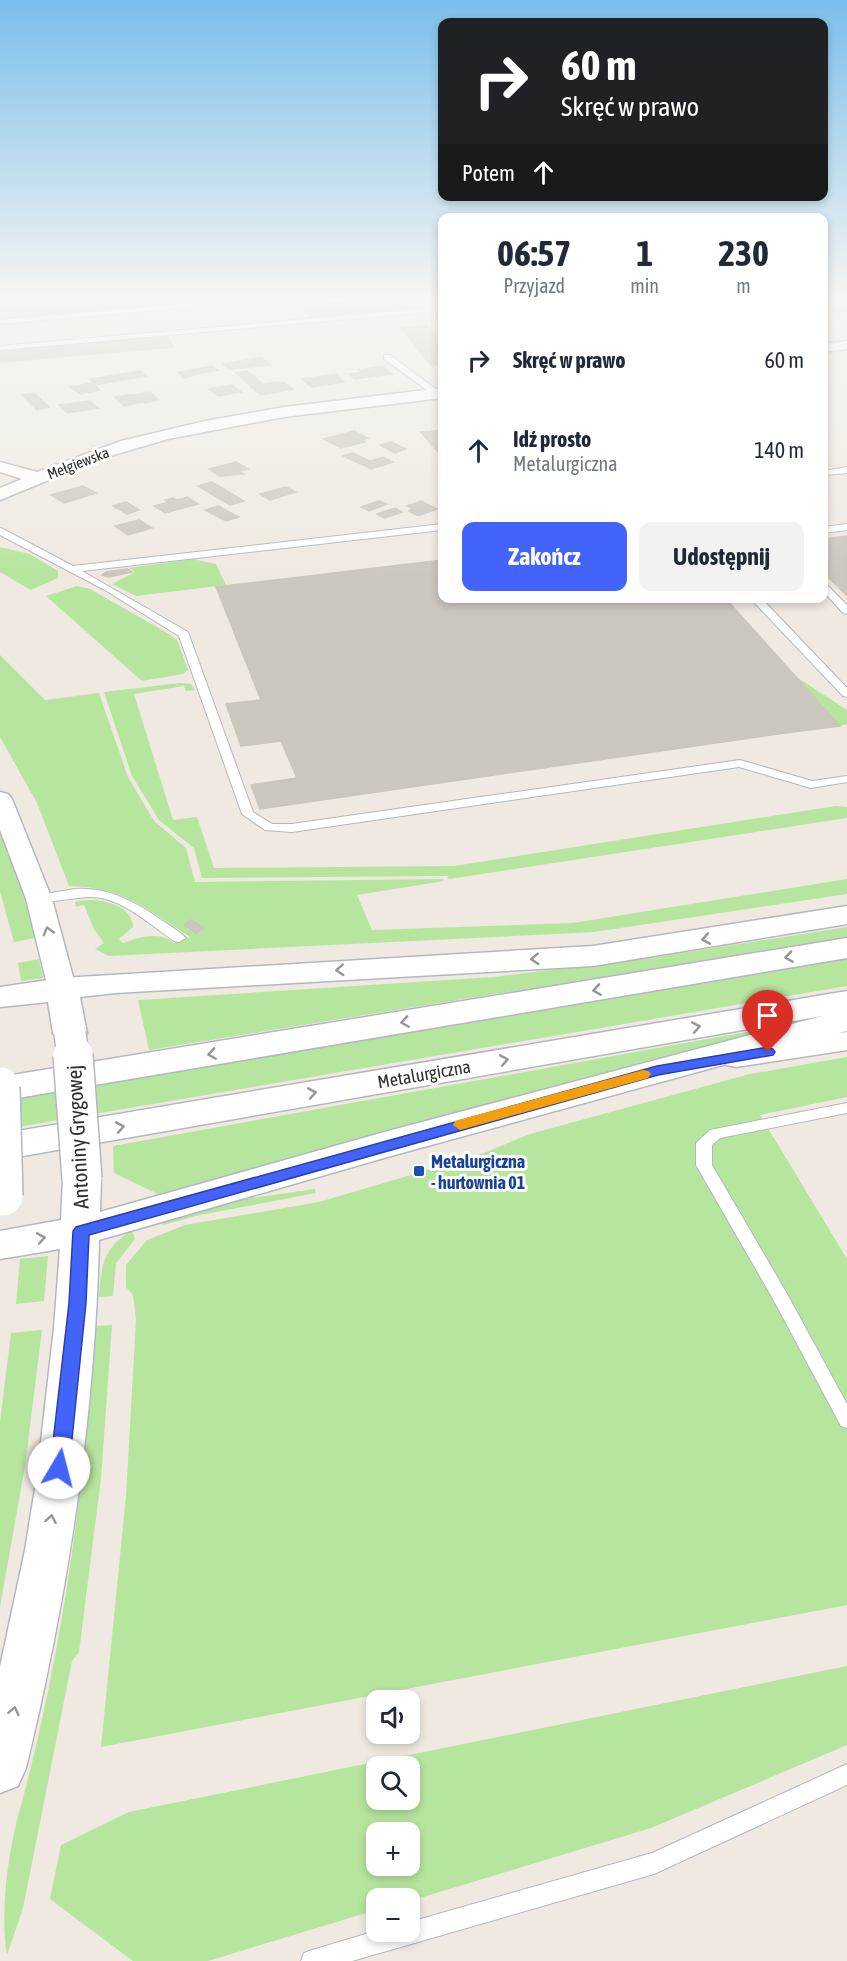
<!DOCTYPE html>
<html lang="pl">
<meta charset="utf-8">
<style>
:root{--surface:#fff;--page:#f2f2f3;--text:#1f2937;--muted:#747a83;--accent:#4264fb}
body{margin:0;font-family:"Asap Condensed",sans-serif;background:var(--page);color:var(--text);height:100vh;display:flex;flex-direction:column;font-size:22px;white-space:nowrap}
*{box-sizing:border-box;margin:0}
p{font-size:20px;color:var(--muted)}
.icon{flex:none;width:33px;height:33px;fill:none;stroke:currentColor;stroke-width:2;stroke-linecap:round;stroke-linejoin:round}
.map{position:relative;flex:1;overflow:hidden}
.details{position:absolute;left:438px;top:213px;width:390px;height:390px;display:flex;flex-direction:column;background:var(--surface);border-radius:12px;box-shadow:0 3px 9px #0003}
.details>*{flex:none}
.top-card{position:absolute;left:438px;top:18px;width:390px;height:183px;border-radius:12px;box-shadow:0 3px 9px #0003;background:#202124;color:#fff;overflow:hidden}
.buttons{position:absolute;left:366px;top:1690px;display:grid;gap:12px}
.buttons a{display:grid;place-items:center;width:54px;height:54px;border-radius:12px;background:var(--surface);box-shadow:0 3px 9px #0003;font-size:30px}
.pin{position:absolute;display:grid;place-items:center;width:51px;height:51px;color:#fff;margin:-62px -26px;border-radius:50% 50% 50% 0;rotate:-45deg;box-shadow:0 0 6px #0007}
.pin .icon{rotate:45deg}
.me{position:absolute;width:66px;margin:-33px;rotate:8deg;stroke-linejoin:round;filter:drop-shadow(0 0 4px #0008)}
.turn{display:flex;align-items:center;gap:21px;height:126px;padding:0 24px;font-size:27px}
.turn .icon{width:78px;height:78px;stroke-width:2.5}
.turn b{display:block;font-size:42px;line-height:51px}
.then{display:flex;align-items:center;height:57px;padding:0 24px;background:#0003;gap:12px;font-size:22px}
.eta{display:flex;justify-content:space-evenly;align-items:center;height:102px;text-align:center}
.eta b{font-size:36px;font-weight:700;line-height:42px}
.button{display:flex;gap:12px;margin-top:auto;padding:12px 24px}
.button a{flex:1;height:69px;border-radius:12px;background:var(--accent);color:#fff;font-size:24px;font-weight:700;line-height:69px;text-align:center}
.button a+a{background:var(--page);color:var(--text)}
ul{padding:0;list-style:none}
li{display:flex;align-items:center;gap:18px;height:90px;padding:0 24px}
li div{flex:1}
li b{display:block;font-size:22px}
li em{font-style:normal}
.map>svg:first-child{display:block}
.green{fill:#b6e59e;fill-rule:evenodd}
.building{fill:#cbc7bf;stroke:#cbc5ba;stroke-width:1.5}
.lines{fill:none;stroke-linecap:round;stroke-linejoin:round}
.lane-casing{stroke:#b4b7c1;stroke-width:2}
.street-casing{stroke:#b4b7c1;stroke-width:3}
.secondary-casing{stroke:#b4b7c1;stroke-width:3}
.lane{fill:#fff;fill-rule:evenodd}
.street{fill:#fff;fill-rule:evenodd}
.secondary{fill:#fff;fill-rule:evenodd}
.secondary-bridge-far1-casing{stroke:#b4b7c1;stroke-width:34;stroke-linecap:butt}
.secondary-bridge-casing{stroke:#b4b7c1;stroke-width:42;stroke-linecap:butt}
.secondary-bridge-far1{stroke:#fff;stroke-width:31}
.secondary-bridge{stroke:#fff;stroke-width:39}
.oneway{stroke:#969696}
.route{fill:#4264fb;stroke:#2b41a3;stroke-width:1.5}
.slow{fill:#f59e0b}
.transit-dot{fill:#1a4fb4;stroke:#fff;stroke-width:2}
.labels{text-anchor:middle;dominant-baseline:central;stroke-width:6;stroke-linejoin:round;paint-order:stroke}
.far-street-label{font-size:15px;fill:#2e2e2e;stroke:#fff}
.street-label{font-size:18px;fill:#2e2e2e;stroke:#fff}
.transit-label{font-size:18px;font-weight:bold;fill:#164399;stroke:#fff;text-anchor:start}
.near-street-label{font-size:21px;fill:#2e2e2e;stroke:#fff}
</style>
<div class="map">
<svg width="847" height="1961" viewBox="0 0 847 1961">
<rect width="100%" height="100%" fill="#efe9e1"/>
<path class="green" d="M0,547L30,554L58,571V578L31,590L0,572Z
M193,559L216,564L226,585L136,596L112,584L135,572L129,568Z
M77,586L90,589L169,634L177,640L188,670L183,674L142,681L46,596Z
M0,655L45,700L99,693L128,777L154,821L186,848L195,882L443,879L444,881L357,895L372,930L573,923L847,879V894L594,932L109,956L95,949L104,943L94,929L84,905L76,907L75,902C93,896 133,903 133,927L119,939L123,943C140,937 159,931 174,943L190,937C146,909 124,887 69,886L37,803L0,737Z
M795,676L847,710V724L840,726Z
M180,683L191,684L195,690L186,691L184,686L134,694L173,820L197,817L214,868L454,866L836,806L847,807V818L449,879L447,876L202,878L194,848L159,820L132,776L104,692Z
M0,829L17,872L35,938L14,942L0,891Z
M847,927V937L149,1050L138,1000L494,977L657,957Z
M847,956V986L0,1130V1099Z
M39,959L43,978L21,981L18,963Z
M835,1016L158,1194L114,1173L113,1146Z
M847,1057V1097L760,1115L847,1259V1605L101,1747L126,1496L136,1320L133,1295L126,1287V1265L147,1240L185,1225L319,1202L479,1155L530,1134L750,1074Z
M315,1189L316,1193L200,1215L163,1225L161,1220L246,1199Z
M132,1230L135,1239L116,1263L113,1296L99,1297C101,1266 103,1248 132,1230Z
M48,1256L44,1301L16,1304L20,1259Z
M112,1325L101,1478L79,1652L72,1661L23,1908L7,1955C0,1913 8,1851 20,1809C63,1652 84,1488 96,1326Z
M42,1330L25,1466L0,1607V1422L11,1333Z
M847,1666V1745L651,1828L410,1901L376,1899V1910L208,1961H133L50,1899L61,1845L129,1812ZM376,1767H410V1800H376ZM376,1833H410V1866H376Z"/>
<path class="building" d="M0,300H226L0,319Z
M373,300H403L410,309L310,318L301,306Z
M840,306L847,311L838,313L828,308Z
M427,326L442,345V364L431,366L401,328Z
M168,336L173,347L0,362V350Z
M261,357L271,365L229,369L223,364Z
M212,366L218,370L201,373L196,369Z
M382,366L392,374L368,377L359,370Z
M196,369L201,373L185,378L178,372Z
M141,371L146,376L127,379L122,374Z
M247,371L263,384L251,386L236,373Z
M362,372L368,377L355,379L349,374Z
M122,374L127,379L96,385L90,379Z
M335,374L344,382L311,387L303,379Z
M277,382L285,383L293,389L261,395L250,386Z
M92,383L100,390L89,392L82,385Z
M82,385L89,392L81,394L69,387Z
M232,385L241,392L218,396L209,389Z
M150,392L159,400L144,403L134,395Z
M34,393L49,407L37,410L22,395Z
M127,395H136L144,402L124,406L115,397Z
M90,401L98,408L67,413L59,405Z
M442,430V457L421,432Z
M354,431L368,438L361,440L365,442L341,448L324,439Z
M391,442L406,449L395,453L380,445Z
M353,453L370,461L360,464L343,456Z
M383,457L393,462L371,469L361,464Z
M236,462L248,469L239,471L244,474L220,476L209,469Z
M212,482L244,501L230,505L198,486Z
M83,486L96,493L64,503L51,495Z
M286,487L296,492L270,500L260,494Z
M187,497L198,504L165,513L154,506L169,502L165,500L173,498L177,500Z
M379,501L387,504L369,511L361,507Z
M421,501L437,509L418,516L409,511L413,509L407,506Z
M126,502L139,510L127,514L113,506Z
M218,506L239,517L226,521L205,510Z
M395,508L402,512L384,518L377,514Z
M139,520L152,528L128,535L115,526Z
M847,536V596L824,573V539Z
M442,560V598H664L778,734L260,809L251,785L297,778L281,741L241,746L226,704L261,700L216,587Z
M127,569L132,572L109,577L102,575L106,572Z
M664,598H725L840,726L778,734Z
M191,920L204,928L196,933L184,925Z"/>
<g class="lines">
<g class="lane-casing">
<path id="lane" d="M227,300H254L251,302L0,324V320Z
M442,307V311L0,350V346Z
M384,355H390L441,393L434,395L384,359Z
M847,467V473L824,475V471Z
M442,524V530L82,571L188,632L253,812L272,824H292L740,760L812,781L847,776V782L811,788L739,767L292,832L265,830L242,814L179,636L105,590L0,535V528L3,529L73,566Z
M847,524V530L824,533V527Z
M824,584L827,585L847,605V614L843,613L824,592Z
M750,598H761L847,688V697L843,696Z
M75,889C109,887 135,902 163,921C170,926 179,931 186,938L179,942L174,941C150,925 123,898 92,897C78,896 40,906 33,899L39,895Z
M847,1103V1113L720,1138L712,1145V1165L786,1292L847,1404V1428L841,1426L773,1299L696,1165V1143L710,1130Z
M847,1764V1785L654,1874L352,1961H301L304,1953L312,1950L376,1931L410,1932V1922L652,1853Z"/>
</g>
<g class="street-casing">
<path id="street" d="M847,341V349L824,352V344Z
M442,388V398L284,417L168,439L100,459L0,500V488L22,479L0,472V462L37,472L121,441L205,421L284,407Z
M0,792L8,794L12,799L52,899L76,988L72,994L62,996L52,994L48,988L26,899L0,830Z
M847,1032V1050L736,1067L726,1065L722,1058L726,1051L736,1049Z"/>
</g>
<g class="secondary-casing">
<path id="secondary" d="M847,906V924L593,966L115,993L80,997L87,1033L82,1041L70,1044L58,1041L53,1033L48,1002L0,1007V987L62,978L593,946Z
M847,938V958L0,1101V1077Z
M847,991V1031L391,1156L99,1240C95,1418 68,1595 26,1768L18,1786L0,1793V1667L25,1550L37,1476L54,1328L60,1249L0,1259V1231L61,1220L63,1179L69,1170L82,1166L95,1170L101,1179L100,1212L388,1131L822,1016L0,1160V1134Z"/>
</g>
<use href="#lane" class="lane"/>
<use href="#street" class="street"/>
<use href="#secondary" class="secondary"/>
<g class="secondary-bridge-far1-casing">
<path id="secondary-bridge-far1" d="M70,1033L73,1057"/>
</g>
<g class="secondary-bridge-casing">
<path id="secondary-bridge" d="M73,1055L82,1179
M0,1087L3,1196"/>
</g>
<use href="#secondary-bridge-far1" class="secondary-bridge-far1"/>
<use href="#secondary-bridge" class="secondary-bridge"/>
</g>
<defs><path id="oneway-chevron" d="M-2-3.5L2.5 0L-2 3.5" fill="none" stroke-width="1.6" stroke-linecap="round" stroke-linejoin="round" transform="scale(1.5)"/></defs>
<g class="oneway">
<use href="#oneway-chevron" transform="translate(48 931) rotate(-106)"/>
<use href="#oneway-chevron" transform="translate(706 939) rotate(170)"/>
<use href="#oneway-chevron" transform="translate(789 957) rotate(171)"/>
<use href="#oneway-chevron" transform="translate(535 959) rotate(177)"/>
<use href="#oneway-chevron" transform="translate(340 970) rotate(177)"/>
<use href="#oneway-chevron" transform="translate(597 990) rotate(171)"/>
<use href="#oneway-chevron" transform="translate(405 1022) rotate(171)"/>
<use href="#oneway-chevron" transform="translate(696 1027) rotate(-10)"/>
<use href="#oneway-chevron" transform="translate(212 1054) rotate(171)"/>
<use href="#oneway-chevron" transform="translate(504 1060) rotate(-10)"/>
<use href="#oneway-chevron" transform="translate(312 1093) rotate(-10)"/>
<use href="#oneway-chevron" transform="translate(120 1127) rotate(-10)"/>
<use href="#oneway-chevron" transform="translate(41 1238) rotate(-10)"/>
<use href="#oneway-chevron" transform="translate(51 1519) rotate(-80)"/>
<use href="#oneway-chevron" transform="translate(14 1711) rotate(-78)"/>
</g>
<linearGradient id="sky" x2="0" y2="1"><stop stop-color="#7abfeb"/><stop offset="0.52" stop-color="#f8f5f2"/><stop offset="1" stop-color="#f8f5f2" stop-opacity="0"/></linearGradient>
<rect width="847" height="575" fill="url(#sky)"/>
<path class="route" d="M768,1047L773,1049L775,1052L773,1055L658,1075L89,1235L86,1303L69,1468L66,1473L59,1476L53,1473L50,1468L69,1303L73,1231L76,1227L657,1066Z"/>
<path class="slow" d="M643,1070L648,1071L651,1074L648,1078L460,1130L453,1125L455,1121Z"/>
<rect class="transit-dot" x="413" y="1165" width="12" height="12" rx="3"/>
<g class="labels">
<g class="far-street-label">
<text transform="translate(78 463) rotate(-21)">Mełgiewska</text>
</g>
<g class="street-label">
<text transform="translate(424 1074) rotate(-10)">Metalurgiczna</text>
</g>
<g class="transit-label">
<text x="431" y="1161">Metalurgiczna<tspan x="431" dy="21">- hurtownia 01</tspan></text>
</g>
<g class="near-street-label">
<text transform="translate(77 1137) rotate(-93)">Antoniny Grygowej</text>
</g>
</g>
</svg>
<div class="buttons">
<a><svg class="icon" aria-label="sound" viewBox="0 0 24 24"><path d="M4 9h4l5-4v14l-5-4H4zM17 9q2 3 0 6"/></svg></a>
<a><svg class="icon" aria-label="search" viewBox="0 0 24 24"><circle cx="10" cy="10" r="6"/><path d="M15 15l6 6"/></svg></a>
<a>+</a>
<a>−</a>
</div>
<div class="pin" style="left:768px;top:1052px;background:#d93025"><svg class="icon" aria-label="arrive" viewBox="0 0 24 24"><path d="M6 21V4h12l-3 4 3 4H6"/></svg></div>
<svg class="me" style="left:59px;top:1468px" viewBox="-20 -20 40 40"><circle r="19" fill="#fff"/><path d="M0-13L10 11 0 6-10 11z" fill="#4264fb"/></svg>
<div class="top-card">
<div class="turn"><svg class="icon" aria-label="right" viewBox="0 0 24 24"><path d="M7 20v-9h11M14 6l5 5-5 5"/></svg><div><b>60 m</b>Skręć w prawo</div></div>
<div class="then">Potem<svg class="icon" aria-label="ahead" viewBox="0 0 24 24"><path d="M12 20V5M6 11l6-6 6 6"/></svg></div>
</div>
<section class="details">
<div class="eta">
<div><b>06:57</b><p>Przyjazd</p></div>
<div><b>1</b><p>min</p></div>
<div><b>230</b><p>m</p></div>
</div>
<ul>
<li><svg class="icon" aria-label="right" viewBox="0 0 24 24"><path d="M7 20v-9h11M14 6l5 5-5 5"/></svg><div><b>Skręć w prawo</b></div><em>60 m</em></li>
<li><svg class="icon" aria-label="ahead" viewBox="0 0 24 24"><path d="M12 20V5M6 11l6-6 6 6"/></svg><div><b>Idź prosto</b><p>Metalurgiczna</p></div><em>140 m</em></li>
</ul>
<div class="button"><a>Zakończ</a><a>Udostępnij</a></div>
</section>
</div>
